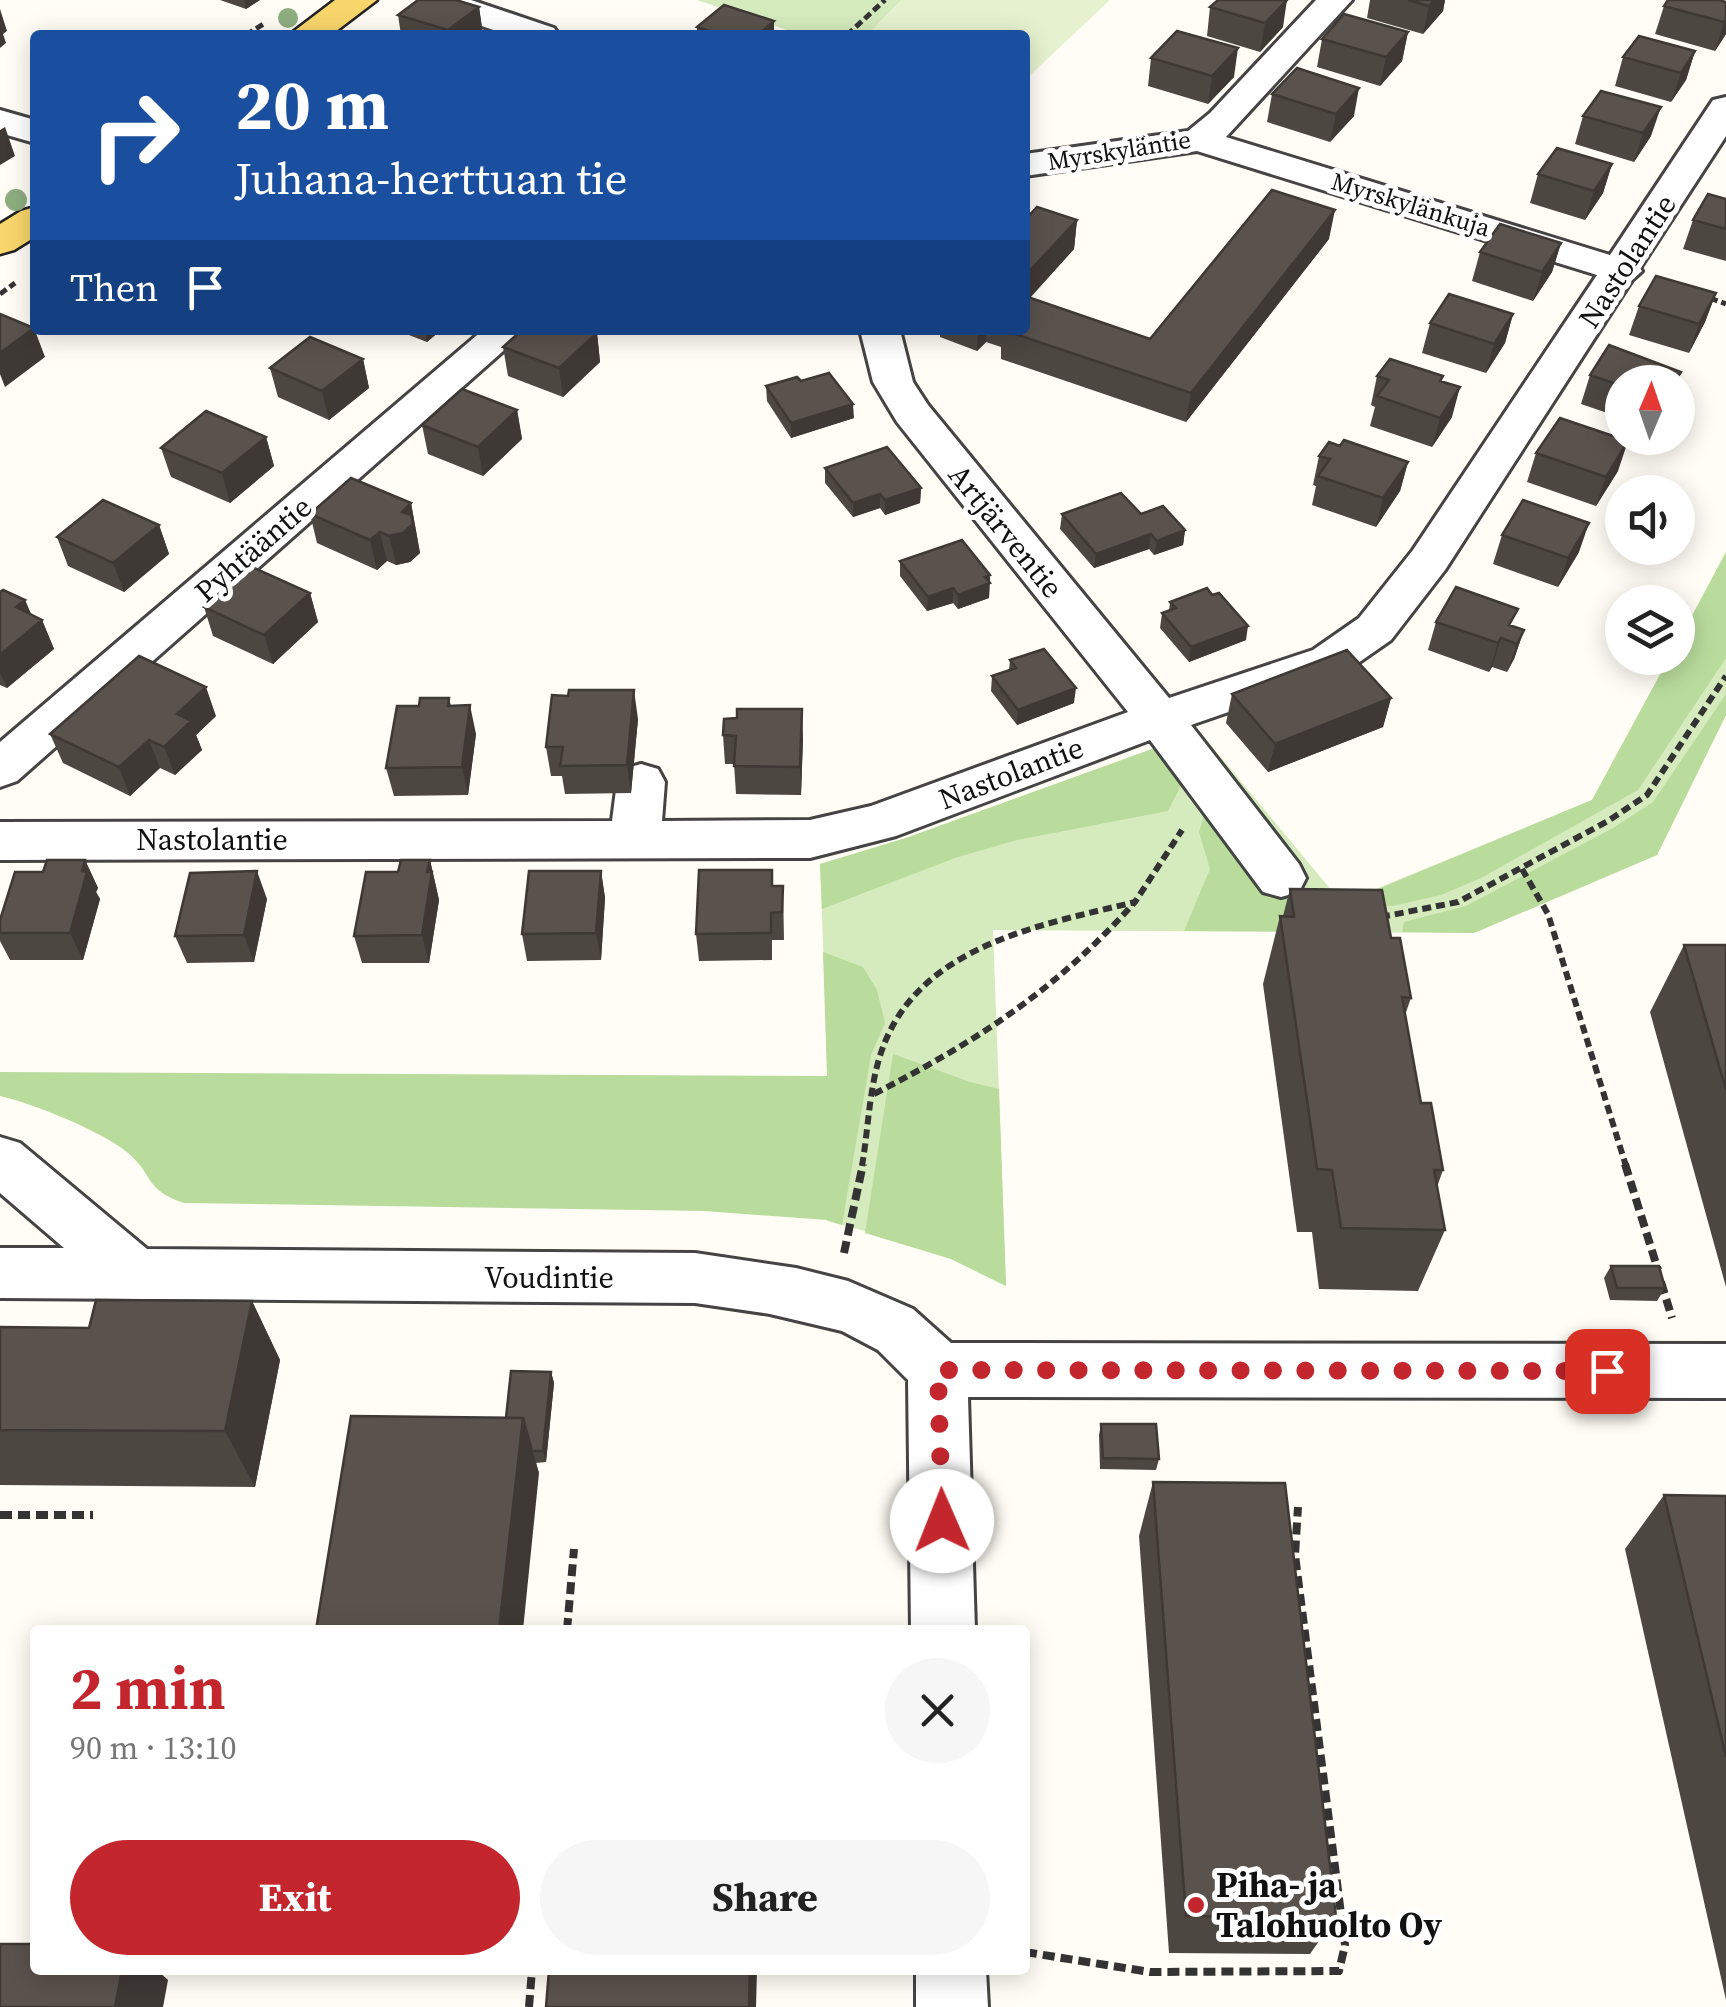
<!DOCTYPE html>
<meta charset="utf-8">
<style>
:root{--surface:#fff;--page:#f6f6f6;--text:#222;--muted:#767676;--accent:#c4262e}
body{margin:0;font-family:"Source Serif 4",serif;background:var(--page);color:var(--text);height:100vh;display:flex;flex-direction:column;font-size:38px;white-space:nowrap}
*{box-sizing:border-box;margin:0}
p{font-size:32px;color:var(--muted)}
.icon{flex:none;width:55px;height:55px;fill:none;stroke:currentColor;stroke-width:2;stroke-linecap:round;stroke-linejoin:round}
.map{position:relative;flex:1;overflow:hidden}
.drawer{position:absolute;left:30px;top:1625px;width:1000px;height:350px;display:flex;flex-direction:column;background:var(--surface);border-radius:10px;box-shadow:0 5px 25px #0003}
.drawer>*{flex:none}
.hud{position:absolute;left:30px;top:30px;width:1000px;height:305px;border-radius:10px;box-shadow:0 5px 25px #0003;background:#1a4fa0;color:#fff;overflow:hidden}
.needle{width:65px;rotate:2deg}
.fabs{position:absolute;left:1605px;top:365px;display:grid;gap:20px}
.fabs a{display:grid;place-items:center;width:90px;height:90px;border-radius:50%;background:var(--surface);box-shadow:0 5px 25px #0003;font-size:50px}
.pin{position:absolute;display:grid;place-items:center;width:85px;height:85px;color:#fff;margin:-42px;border-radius:20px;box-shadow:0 5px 15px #0006}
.me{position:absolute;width:110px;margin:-55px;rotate:359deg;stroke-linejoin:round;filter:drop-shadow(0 0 8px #0008)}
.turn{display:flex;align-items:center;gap:35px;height:210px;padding:0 40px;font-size:45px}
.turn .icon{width:130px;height:130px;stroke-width:2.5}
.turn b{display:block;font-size:70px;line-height:85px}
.then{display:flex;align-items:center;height:95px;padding:0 40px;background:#0003;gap:20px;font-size:38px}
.round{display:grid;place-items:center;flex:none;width:105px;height:105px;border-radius:52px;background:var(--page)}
.headline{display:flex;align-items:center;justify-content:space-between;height:170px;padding:0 40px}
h1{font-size:60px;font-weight:700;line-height:75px;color:var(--accent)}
.cta{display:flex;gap:20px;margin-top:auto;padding:20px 40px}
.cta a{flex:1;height:115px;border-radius:60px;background:var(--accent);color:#fff;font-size:40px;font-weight:700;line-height:115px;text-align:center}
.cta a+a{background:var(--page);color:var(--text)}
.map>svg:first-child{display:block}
.green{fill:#d5ebbd}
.forest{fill:#b9dc9c}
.pitch{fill:#e6f2cf}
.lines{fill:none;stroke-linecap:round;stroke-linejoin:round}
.minor-casing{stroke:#444;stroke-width:6}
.major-casing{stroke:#222;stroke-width:5}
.path-far2{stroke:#333;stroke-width:5;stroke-dasharray:8 4;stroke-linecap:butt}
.path-far1{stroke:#333;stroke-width:6;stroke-dasharray:9 5;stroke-linecap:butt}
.path{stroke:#333;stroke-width:8;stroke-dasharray:12 6;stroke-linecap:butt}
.minor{fill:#fff;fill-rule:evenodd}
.major{fill:#f9d66b;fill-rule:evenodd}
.tree{fill:#8dad7f}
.wall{fill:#4d4742}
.shaded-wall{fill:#3f3936}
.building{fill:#5a524d;stroke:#3f3936;stroke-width:2.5}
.route{stroke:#c4262e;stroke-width:18;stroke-dasharray:0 32.4}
.poi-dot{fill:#c4262e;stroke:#fff;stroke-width:4}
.labels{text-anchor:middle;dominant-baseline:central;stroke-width:10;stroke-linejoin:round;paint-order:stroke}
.far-street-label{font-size:25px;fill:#111;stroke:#fff}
.street-label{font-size:30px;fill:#111;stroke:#fff}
.near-poi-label{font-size:35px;font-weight:bold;fill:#111;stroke:#fff;text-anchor:start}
</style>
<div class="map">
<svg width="1726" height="2007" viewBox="0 0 1726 2007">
<rect width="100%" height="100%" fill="#fffdf5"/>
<path class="green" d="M697,0H1109L1025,35H802Z
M1726,552V715L1657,855L1474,933L993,930L1006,1286L951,1259L906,1242L827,1221L828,1076L820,864L906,838L1200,732L1342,903L1592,800L1669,658H1678V642Z"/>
<path class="forest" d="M1726,552V658L1638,790L1481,878L1441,895L1393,906L1342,904L1592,800L1669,658H1678V642Z
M1726,694V715L1657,855L1474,933L1402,932L1404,922L1466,906L1613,828L1653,802Z
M1163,745L1183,782L1168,811L1017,840L955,858L822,909L820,864L906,838Z
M1210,795L1274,883L1293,902L1345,932L1184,931L1210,869L1199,832Z
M823,952L863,967L877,990L885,1023L871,1055L842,1225L827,1220L704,1211L184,1203C143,1189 155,1176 128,1153C102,1131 34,1104 0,1096V1072L827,1076Z
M893,1054L970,1082L999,1089L1006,1286L951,1259L865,1233Z"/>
<path class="pitch" d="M901,0H1110L1025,80V35H867Z"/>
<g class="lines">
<g class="minor-casing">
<path id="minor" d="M421,0H471L554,28L559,35H508L426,7Z
M1316,0H1352L1226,137L1610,255L1713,100L1726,97V136L1640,268L1642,271L1632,280L1445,570L1391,640L1345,672L1191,725L1299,864L1306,878L1299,892L1281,897L1263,892L1150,740L896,836L810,858L0,860V822L612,821L617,782L624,769L641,764L658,769L665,782L662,821L810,820L871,806L1128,712L897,422L873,382L860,330H900L913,382L928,405L1169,698L1313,650L1359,618L1413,550L1597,275L1197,151L1025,176V154L1188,131L1210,113Z
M0,110L35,120V143L0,133Z
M483,330H527L17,781L0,787V742Z
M0,1137L20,1143L147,1249L695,1253L796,1268L848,1281L913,1309L951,1343L1726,1344V1398L968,1397L975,1630H911L908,1380L878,1350L842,1331L770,1314L695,1303L0,1298V1248H64L0,1193Z
M916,1970H986L988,2007H916Z"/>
</g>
<g class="major-casing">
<path id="major" d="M335,0H377L331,35H289Z
M35,207V237L14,250L0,254V224L21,211Z"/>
</g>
<path class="path-far2" d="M246,35L265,23
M847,35L885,0
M0,294L15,283
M1710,298L1726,304"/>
<path class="path-far1" d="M1522,869L1548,914L1626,1166
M1381,917L1458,902L1608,821L1647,795L1726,676
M874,1094C979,1040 1056,990 1135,902
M862,1166C868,1131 869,1093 879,1059C912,947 1036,926 1135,902L1182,830"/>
<path class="path" d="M1625,1164L1658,1270
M844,1253L863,1164
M1661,1282L1672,1318
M0,1515H93
M567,1630L574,1549
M1025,1952L1150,1972L1339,1971L1345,1945L1295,1555L1298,1507
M529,2007L532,1970"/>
<use href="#minor" class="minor"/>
<use href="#major" class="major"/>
</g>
<g class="tree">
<circle cx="288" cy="18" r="10"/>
<circle cx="16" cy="200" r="11"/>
</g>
<path class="wall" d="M220,0H260L246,9Z
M1370,0H1445L1443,11L1423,34L1367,18Z
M1726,2V34L1715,51L1655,34L1664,6Z
M479,7L483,35H401L398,15Z
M1210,7L1283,27L1260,52L1207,36Z
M774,21V35H697V27Z
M1408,32L1402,61L1380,86L1317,67L1322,39Z
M1695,51L1686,80L1671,102L1615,86L1623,57Z
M1151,58L1234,77L1208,104L1148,86Z
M1601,91L1651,136L1634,162L1575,144L1583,116Z
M1272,94L1354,116L1330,142L1267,122Z
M1612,164L1603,193L1585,220L1530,203L1538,174Z
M1726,199V261L1683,249L1693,220Z
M1025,220H1077L1074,249L1030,298L1150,339L1329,239L1186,422L1001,359V347L986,342L977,351L940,337V330H1025Z
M1561,243L1552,272L1533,301L1472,281L1480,252Z
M1716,293L1705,322L1689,353L1629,335L1639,306Z
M1513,314L1505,343L1486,373L1422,353L1430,323Z
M396,330H441L427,342Z
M597,333L600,362L563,397L508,376L503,347Z
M363,359L369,388L329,420L278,397L270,368Z
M1681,372L1677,382H1622V418L1581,404L1590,375Z
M1377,376H1443L1441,381L1452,417L1432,447L1370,426L1375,407L1371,405Z
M801,381L854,418L791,438L767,401L766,386Z
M517,410L522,439L483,476L428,454L422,425Z
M266,437L274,466L230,503L171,477L161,448Z
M1340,446L1408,462L1400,491L1376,527L1312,505L1316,486L1313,485L1319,456Z
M1536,453L1618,471L1596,506L1527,482Z
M825,468L921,488L920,503L885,515L880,508L853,517L825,483Z
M411,503L420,553L410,562L396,565L387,561L377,570L317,543L310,514Z
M1062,514H1141L1185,530L1183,545L1154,555L1149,549L1094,568L1060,529Z
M159,525L169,554L124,592L68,566L57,537Z
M1502,535L1579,552L1558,587L1493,564Z
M900,561L990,575L989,598L958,609L953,603L927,611L900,576Z
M0,592L25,600L31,614L42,620L54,649L7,688L0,685Z
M310,593L318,622L273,664L213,636L204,607Z
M1212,595L1246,640L1189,662L1160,628L1162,613L1169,611L1170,602Z
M1436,622L1512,626L1524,630L1514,659L1507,672L1492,667L1489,672L1428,650Z
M1010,660L1074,703L1017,725L991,691L992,676L1009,670Z
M1232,694L1391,698L1383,727L1268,772L1226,723Z
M449,698L451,706L476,734L468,795L394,796L386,768L419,706Z
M216,716L196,735L202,750L175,775L160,768L130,796L63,763L50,734Z
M638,719L631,793L565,794L562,776H551L546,747Z
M723,735L803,738L801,795L736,794L734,764H725Z
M85,860L98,888L96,892L100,899L83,960H10L0,941V920L43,872Z
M430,860L439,900L429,963H362L354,936L398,872Z
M601,871L605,898L601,960L527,961L522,934Z
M783,886L784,940H772V960L699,961L696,934Z
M1290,889L1391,938L1411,998L1405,1015L1421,1103L1443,1170L1437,1187L1445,1230L1418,1291L1319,1289L1312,1232H1297L1263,984L1280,916H1283Z
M267,899L254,962L187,963L175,936Z
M1684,945H1726V1287L1650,1012Z
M1611,1266L1665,1288L1657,1301L1610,1300L1604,1278Z
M252,1301L280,1360L255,1487L0,1485V1327L89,1328Z
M551,1372L554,1383L546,1462L536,1463L539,1473L506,1418Z
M1101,1424L1159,1459L1156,1470L1100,1469L1099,1435Z
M1153,1482L1336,1917L1310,1954L1169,1953L1139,1536Z
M1664,1495L1726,1496V2000L1625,1549Z"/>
<path class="shaded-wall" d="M244,0H260L246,9Z
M1287,0L1283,27L1260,52L1265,23Z
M1434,0H1445L1443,11L1423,34L1429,6Z
M479,7L483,35H448V30Z
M0,9L7,31L3,34L6,43L0,48Z
M1726,20V34L1715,51L1724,22Z
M774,21V35H758Z
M1408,32L1402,61L1380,86L1386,57Z
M1238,48L1234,77L1208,104L1212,76Z
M1695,51L1686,80L1671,102L1681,73Z
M1359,88L1354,116L1330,142L1336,114Z
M1661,107L1651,136L1634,162L1643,133Z
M5,127L15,156L0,165V130Z
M1612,164L1603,193L1585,220L1594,191Z
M1335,210L1329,239L1186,422L1191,393Z
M1077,220L1074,249L1025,303V276Z
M1561,243L1552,272L1533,301L1542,272Z
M1716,293L1705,322L1689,353L1699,324Z
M1513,314L1505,343L1486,373L1494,344Z
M34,328L45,357L5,387L0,374V353Z
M425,330H441L427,342Z
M978,330H986V342L977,351Z
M597,333L600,362L563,397L559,368Z
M363,359L369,388L329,420L322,391Z
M1460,387L1452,417L1432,447L1440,418Z
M853,404L854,418L791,438V423Z
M517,410L522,439L483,476L478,447Z
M266,437L274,466L230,503L222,473Z
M1628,441L1618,471L1596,506L1606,477Z
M1408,462L1400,491L1376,527L1383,498Z
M921,488L920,503L885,515V500Z
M880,494V508L853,517V503Z
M411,503L420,553L410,562L396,565L389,536L402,512Z
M1589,523L1579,552L1558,587L1568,558Z
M159,525L169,554L124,592L113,563Z
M1185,530L1183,545L1154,555L1157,541Z
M380,532L387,561L377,570L370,540Z
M1151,534L1149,549L1094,568L1096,554Z
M990,575L989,598L958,609V595L985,577Z
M953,588V603L927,611L928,597Z
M310,593L318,622L273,664L264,635Z
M25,600L36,626L42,620L54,649L7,688L0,673V655L16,607Z
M1248,626L1246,640L1189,662L1191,647Z
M1524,630L1514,659L1507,672L1517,644Z
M1501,638L1492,667L1489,672L1498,643Z
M206,687L216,716L196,735L202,750L175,775L164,747L177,714Z
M1076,688L1074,703L1017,725L1018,710Z
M634,690L638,719L631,793L627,765Z
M1391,698L1383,727L1268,772L1275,744Z
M470,705L476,734L468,795L462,767Z
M802,709L803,738L801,795L800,767Z
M149,740L160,768L130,796L119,767Z
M85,860L98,888L96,892L100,899L83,960L70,933Z
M430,860L439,900L429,963L422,935Z
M257,871L267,899L254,962L244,935Z
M601,871L605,898L601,960L596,933Z
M252,1301L280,1360L255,1487L225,1431Z
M551,1372L554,1383L546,1462L543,1451Z
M523,1418L539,1473L523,1630H499Z
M122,1970H157L168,1980L163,2007H115Z
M750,1970H757L756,2007H749Z"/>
<path class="building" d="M418,0H456L479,7L448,30L398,15Z
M1218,0H1287L1265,23L1210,7Z
M1408,0H1434L1429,6Z
M1668,0H1719L1726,2V20L1724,22L1664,6Z
M724,5L774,21L758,35H721L697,27Z
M1344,14L1408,32L1386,57L1322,39Z
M1177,31L1238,48L1212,76L1151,58Z
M1639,36L1695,51L1681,73L1623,57Z
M1297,68L1359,88L1336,114L1272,94Z
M1601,91L1661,107L1643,133L1583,116Z
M1557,148L1612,164L1594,191L1538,174Z
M1272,190L1335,210L1191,393L1003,330H1025V296L1150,339Z
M1708,194L1726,199V229L1693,220Z
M1037,207L1077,220L1025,276V220Z
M1500,224L1561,243L1542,272L1480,252Z
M1656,276L1716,293L1699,324L1639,306Z
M1449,294L1513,314L1494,344L1430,323Z
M0,314L34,328L0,353Z
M522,330H589L597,333L559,368L503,347Z
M310,337L363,359L322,391L270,368Z
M1609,345L1681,372L1674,382H1622V386L1590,375Z
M1390,359L1443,376L1440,381L1460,387L1440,418L1377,396L1389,380L1377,376Z
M829,373L853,404L791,423L766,386L797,377L801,381Z
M462,389L517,410L478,447L422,425Z
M206,411L266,437L222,473L161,448Z
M1560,418L1628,441L1606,477L1536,453Z
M1344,440L1408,462L1383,498L1318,476L1330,459L1319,456L1329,442L1340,446Z
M887,447L921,488L885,500L880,494L853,503L825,468Z
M351,478L411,503L402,512L411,515L413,524L403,533L389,536L380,532L370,540L310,514Z
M1121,493L1141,514L1163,506L1185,530L1157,541L1151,534L1096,554L1062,514Z
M103,500L159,525L113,563L57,537Z
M1523,500L1589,523L1568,558L1502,535Z
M962,540L990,575L985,577L990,583L958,595L953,588L928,597L900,561Z
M250,566L310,593L264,635L204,607Z
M1456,587L1518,609L1509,625L1524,630L1517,644L1501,638L1498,643L1436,622Z
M1207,588L1212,595L1219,593L1248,626L1191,647L1162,613L1176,608L1170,602Z
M3,590L25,600L16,607L42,620L0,655V592Z
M1044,649L1076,688L1018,710L992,676L1016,668L1010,660Z
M1347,650L1391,698L1275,744L1232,694Z
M139,656L206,687L177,714L191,721L164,747L149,740L119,767L50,734Z
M569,690H634L627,765L560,766L563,747H546L552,695L568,696Z
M420,698H449L448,706L470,705L462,767L386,768L397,706H419Z
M737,709H802L800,767L734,766L736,736L723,735L724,719L737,718Z
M47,860H85L82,871L87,872L70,933H0V920L15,872H43Z
M401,860H430L427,872H432L422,935L354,936L366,872H398Z
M699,870H772V886H783L782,912L771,913V933L696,934Z
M257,871L244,935L175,936L190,873Z
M529,871H601L596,933L522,934Z
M1290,889L1382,890L1391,938H1400L1411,998L1402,997L1421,1103H1431L1443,1170H1434L1445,1230L1341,1228L1332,1170L1317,1169L1280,916L1294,917Z
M1684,945H1726V1090Z
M1611,1266H1659L1665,1288H1617Z
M96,1300L252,1301L225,1431L0,1430V1327L89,1328Z
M511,1371L551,1372L543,1451H532L523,1418H506Z
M351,1416L523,1418L499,1630H316Z
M1101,1424H1156L1159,1459L1103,1458Z
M1153,1482L1285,1483L1336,1917L1186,1916Z
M1664,1495L1726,1496V1757Z
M0,1944H35V1970H122L115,2007H0Z
M549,1970H750L749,2007H546Z"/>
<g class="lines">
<path class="route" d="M942,1521L938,1370L1607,1371"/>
</g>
<circle class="poi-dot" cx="1196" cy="1905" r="10"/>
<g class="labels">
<g class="far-street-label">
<text transform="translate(1119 150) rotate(-9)">Myrskyläntie</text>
<text transform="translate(1411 204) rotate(17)">Myrskylänkuja</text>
</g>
<g class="street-label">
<text transform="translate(1627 261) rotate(-57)">Nastolantie</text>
<text transform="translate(1006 531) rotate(51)">Artjärventie</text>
<text transform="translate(253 549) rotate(-41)">Pyhtääntie</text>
<text transform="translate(1011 773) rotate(-21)">Nastolantie</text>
<text x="212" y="839">Nastolantie</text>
<text x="549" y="1277">Voudintie</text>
</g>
<g class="near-poi-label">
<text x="1216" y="1885">Piha- ja<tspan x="1216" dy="40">Talohuolto Oy</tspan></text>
</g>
</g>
</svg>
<div class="fabs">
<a><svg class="needle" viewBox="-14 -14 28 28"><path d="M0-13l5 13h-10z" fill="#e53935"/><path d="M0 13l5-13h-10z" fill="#767676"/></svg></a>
<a><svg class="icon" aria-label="sound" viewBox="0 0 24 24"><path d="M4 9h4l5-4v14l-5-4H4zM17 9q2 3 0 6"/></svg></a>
<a><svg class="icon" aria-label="layers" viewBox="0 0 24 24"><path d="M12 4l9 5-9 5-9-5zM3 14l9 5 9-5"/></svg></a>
</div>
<div class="pin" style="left:1607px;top:1371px;background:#d93025"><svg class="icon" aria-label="arrive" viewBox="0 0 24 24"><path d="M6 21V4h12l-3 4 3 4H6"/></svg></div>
<svg class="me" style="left:942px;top:1521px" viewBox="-20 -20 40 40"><circle r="19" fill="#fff"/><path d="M0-13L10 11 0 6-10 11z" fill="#c4262e"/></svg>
<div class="hud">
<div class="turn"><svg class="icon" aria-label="right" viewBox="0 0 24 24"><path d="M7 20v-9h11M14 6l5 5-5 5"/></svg><div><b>20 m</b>Juhana-herttuan tie</div></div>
<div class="then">Then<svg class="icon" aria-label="arrive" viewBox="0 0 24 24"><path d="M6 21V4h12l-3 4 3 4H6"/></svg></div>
</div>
<section class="drawer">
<div class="headline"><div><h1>2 min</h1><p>90 m · 13:10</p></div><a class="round"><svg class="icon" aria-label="close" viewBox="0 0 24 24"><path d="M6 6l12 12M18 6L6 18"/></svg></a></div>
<div class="cta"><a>Exit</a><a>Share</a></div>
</section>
</div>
